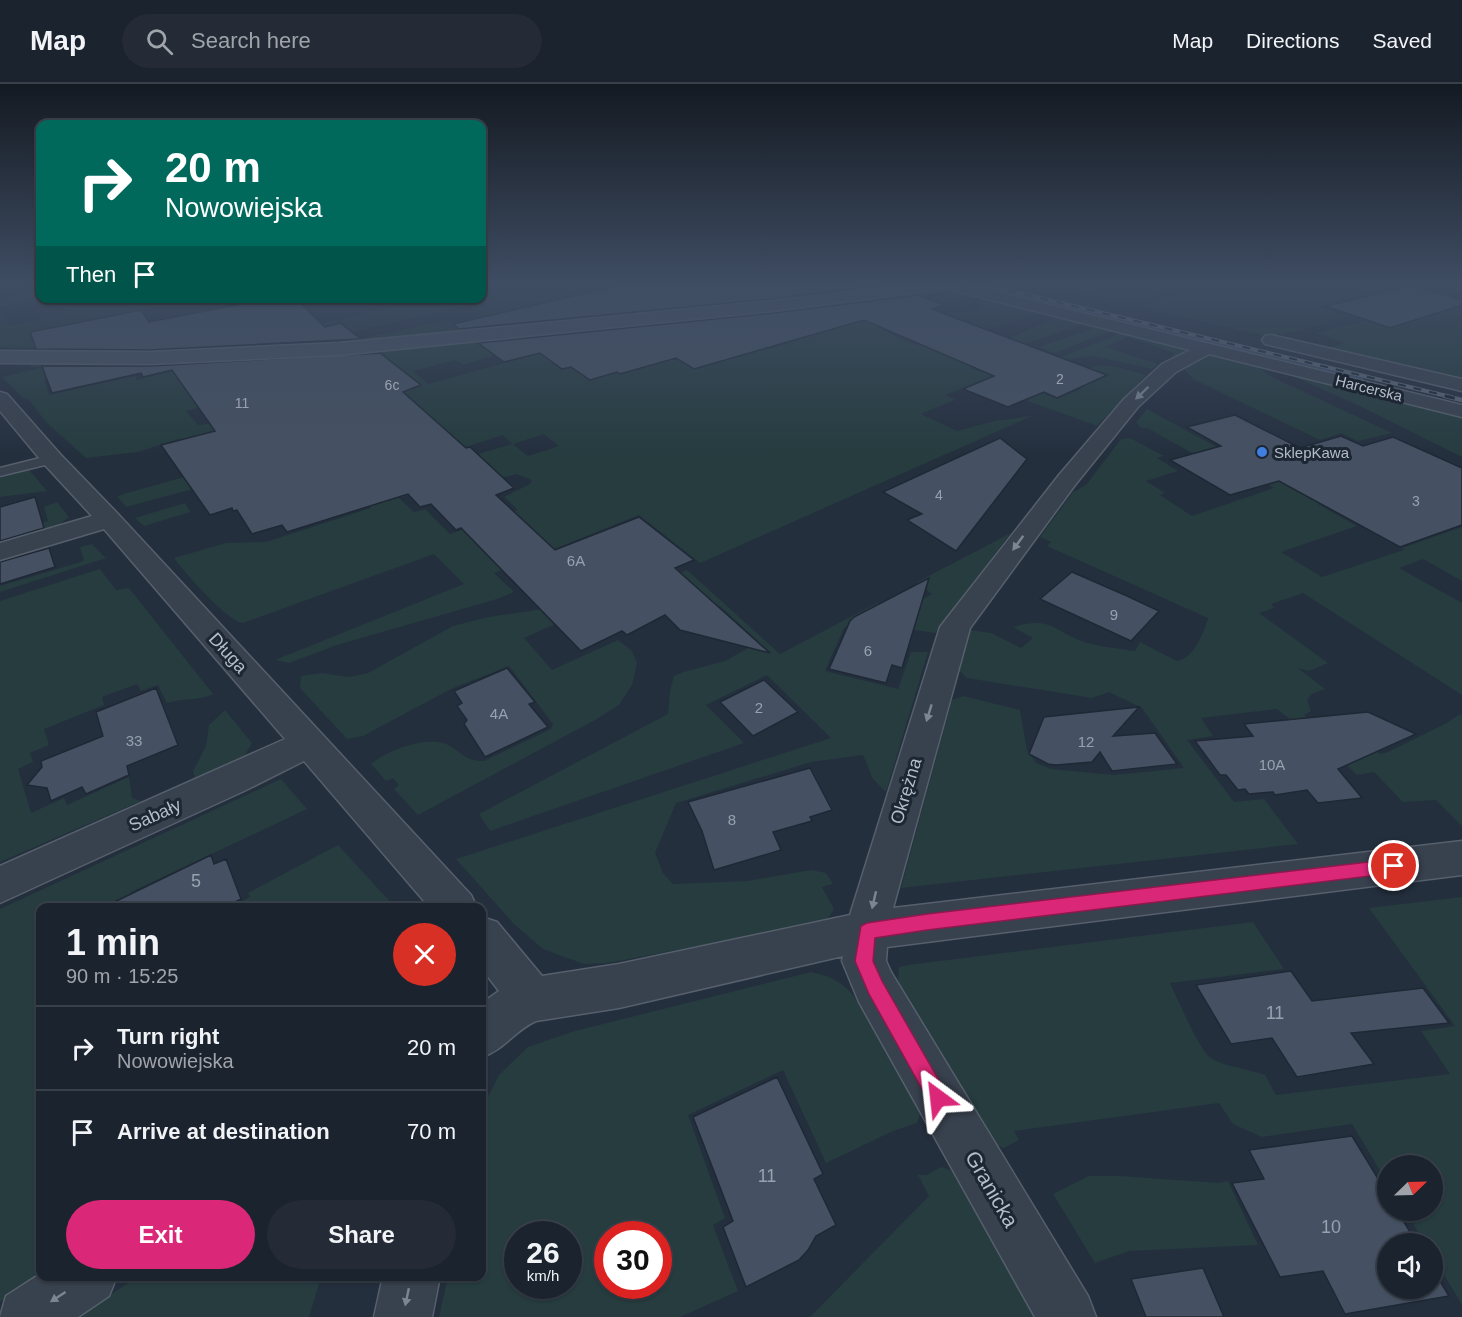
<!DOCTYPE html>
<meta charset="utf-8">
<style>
:root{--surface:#1b232e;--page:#242b36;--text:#f1f3f6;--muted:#a0a4aa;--line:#39404a;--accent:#db2777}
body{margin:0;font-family:Helvetica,sans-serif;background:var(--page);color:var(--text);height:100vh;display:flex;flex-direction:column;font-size:22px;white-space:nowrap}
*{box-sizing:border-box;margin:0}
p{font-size:20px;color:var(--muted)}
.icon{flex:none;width:33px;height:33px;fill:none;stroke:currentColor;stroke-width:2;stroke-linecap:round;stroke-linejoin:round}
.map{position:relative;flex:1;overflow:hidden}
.drawer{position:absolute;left:36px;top:819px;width:450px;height:378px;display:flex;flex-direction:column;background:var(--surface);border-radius:12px;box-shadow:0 2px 4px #0004,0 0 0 2px var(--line)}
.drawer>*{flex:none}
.guide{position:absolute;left:36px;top:36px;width:450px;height:183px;border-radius:12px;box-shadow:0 2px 4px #0004,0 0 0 2px var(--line);background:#00695c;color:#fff;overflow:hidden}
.needle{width:39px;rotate:67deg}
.tools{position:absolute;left:1377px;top:1071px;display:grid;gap:12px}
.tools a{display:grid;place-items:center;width:66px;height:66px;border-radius:50%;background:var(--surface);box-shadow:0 2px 4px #0004,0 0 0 2px var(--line);font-size:30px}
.speed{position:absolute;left:504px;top:1137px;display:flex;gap:12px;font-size:30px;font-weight:700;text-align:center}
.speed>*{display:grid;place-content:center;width:78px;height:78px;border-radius:50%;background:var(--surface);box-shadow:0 2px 4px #0004,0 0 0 2px var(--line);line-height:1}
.speed small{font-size:15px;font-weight:400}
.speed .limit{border:9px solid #d22;background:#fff;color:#111}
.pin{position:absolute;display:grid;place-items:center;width:51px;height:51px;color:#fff;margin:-26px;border:3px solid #fff;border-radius:50%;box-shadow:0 2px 6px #0007}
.me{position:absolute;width:66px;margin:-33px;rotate:330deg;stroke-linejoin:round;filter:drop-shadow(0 0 4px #0008)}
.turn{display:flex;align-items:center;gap:21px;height:126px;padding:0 30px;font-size:27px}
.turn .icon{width:78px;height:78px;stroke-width:2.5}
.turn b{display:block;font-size:42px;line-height:51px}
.then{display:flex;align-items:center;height:57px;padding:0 30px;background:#0003;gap:12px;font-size:22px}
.round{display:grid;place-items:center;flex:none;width:63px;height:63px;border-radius:32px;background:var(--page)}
.headline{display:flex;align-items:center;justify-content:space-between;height:102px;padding:0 30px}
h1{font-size:36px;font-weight:800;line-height:45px}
.cta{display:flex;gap:12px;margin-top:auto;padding:12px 30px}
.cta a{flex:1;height:69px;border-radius:36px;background:var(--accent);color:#fff;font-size:24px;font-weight:800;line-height:69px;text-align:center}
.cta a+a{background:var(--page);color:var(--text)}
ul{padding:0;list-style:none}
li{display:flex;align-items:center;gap:18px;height:84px;padding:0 30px;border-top:2px solid var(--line)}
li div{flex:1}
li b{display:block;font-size:22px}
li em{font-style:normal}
header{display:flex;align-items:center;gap:36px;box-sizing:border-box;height:84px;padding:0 30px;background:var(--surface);border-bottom:2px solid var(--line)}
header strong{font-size:28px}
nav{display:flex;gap:33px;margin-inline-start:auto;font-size:21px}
.search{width:420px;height:54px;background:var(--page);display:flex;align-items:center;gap:15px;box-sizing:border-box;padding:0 21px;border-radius:33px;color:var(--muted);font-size:22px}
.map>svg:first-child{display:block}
.green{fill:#263c3f;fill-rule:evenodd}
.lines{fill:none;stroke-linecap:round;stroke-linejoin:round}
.stream{fill:#394c67;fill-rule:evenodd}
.building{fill:#455162;stroke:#1f2835;stroke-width:1.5}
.lane-casing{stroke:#565f6c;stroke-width:3}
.street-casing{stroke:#565f6c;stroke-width:3}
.secondary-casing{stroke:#565f6c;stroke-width:3}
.lane{fill:#38414e;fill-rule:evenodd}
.street{fill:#38414e;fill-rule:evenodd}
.secondary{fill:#465061;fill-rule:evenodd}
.rail-far1-casing{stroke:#5a6575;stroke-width:4}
.rail-casing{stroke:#5a6575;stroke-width:4.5}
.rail-far1{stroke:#1d2633;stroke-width:2;stroke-dasharray:8;stroke-linecap:butt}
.rail{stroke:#1d2633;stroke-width:3;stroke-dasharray:10;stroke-linecap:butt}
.oneway{fill:#7c8592}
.route{fill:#db2777;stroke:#8e194d;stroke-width:1.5}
.shop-dot{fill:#3f7fe0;stroke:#1d2633;stroke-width:2}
.labels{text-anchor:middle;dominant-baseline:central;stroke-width:6;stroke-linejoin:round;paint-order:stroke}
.far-number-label{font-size:14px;fill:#98a1af}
.far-street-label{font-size:15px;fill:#b4bcc9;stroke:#1d2633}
.far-poi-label{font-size:15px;fill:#b4bcc9;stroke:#1d2633;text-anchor:start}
.number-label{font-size:15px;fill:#98a1af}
.street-label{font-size:18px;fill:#b4bcc9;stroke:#1d2633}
.near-number-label{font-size:18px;fill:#98a1af}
.near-street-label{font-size:21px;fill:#b4bcc9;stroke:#1d2633}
</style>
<header>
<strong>Map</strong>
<div class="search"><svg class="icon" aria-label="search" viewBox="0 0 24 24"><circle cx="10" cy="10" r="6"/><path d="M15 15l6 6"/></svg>Search here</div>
<nav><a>Map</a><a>Directions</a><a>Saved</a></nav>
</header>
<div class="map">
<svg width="1462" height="1233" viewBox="0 0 1462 1233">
<rect width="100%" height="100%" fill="#242f3e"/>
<path class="green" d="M482,199H624L539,219L479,246L348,258L447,236L451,239L481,232L467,221L325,254L318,251L348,243L342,238C318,243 286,248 267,263L207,265L365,230L416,215L482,214Z
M1038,199C1050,199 1105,202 1110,199L1188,200L1144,215L1118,218Z
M1220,199L1448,200C1429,205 1412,200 1393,204L1399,207L1390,208L1380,202H1374L1387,210L1446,220L1462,226V232L1454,235L1462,237V299L1323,266L1344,259L1315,249L1391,231L1348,216L1321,223L1341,231H1352L1298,247L1267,252L1141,223L1154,215Z
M981,200L1462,320V324L971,202Z
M938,206L919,215L748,253L769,265L799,256L810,250L951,208L966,210V212L952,220L937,216L918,221L907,237L882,246L916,261L936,256L942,229L976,227L980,224L981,216L988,214L1042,228L974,250L1007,255L1064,231L1181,261L1185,267L1175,273L1171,272L1174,269L1128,253L1105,263L1158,280L1152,285L1092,272L1066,276L1059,274L1119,250L1111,247L1054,269L1039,263L1098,243L1085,239L994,270L971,285L1022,300L1057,315L1082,305L1072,300C1076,296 1081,289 1085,286C1101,275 1130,287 1146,291L1097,342L978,299L945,311L955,316L921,330L957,347L995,337L1032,332L700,479L639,431L494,489L514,508L497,515L337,561L289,579L275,576L464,500L434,470L243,539C228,538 184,488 174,474L226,459L266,458L371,424L361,409L234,394L126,423L117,412L212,385L185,364L179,355L138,368L86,374L46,338L29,316L22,313L2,293L44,283H31L30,280H126L44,296L49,311L135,292L137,296L184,284L302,275L294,273L257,275L258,274L300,271L315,273L550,248L553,253L463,281L456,276L413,287L428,300L512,277L570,252L571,246L650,238L653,242L670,240L673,236L739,229L746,233L654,266L672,276H676L705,267L763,231L764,227ZM578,268L592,277L562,286L549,277ZM272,305L262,325L207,340L198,341L186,327ZM544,350L559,362L528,372L513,360ZM503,351L512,360L475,371L466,363ZM517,390L532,396L530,400L504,413L518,426L450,450L425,425L414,428L399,414L453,397L486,398Z
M40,207V214L58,215L0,223V214Z
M60,215H252L222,222L148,224L100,233L108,249C72,257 37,267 0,263V226L8,242L58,232L57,228L65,226Z
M1220,270L1260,282L1259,284L1268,291L1392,349L1358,357L1341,349L1320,356L1193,295L1182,282L1202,273Z
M1286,289L1462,331V373L1364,324Z
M1147,325L1320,419L1318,420L1357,442L1281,468L1322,493L1404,466L1402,464L1462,443V497L1423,475L1399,484L1462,519V611L1303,509L1271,520L1274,524L1259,529L1328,579L1309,587L1298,584L1325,605L1312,610L1307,616L1311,627L1304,631L1351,668L1368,662L1380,670L1386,669L1447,639L1460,630L1462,631V742L1436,716L1403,718L1374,688L1357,691L1335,670L1277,625L1201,634L1213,652L1187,656L1234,718L1264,715L1298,760L901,804L952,616L963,612L1020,626L1027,666L1036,679L1051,685L1114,691L1184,684L1142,624L1109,608L1092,614L967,594L959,586L970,546L991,549L1021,564L1033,554L1013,543C1051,533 1049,544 1079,556C1096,563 1117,564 1135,567L1140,558L1177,577C1194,574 1204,549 1208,534L1047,462L1051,458L1040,453L1073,408L1086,401L1121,355L1130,354L1164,372L1157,374L1178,387L1146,397L1165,409L1160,411L1192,432L1274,404L1224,375L1210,379L1147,344H1141L1136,338Z
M29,386L47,407L0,413V394Z
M57,418L69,433L56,443L0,459V451L48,437L44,423Z
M185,419L190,428L144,442L135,434Z
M1011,449L935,549L854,537L844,544L825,587L898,605L911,568H928L886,708L873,695L863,671L811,678L676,719L655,769L663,789L673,800L747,797L811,786L826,789L833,800L822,803L834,825L828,834L720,858L607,879L584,880L543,865L514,840L456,775L831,654L767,591L706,621L744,659L490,747L479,730L668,630L670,607L674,592L684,588L725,577L759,558L720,522L674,540L669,526L645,502L687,486L780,570L877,519L894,531L932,510L917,498Z
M92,460L106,474L0,508V502L84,477L80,463Z
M100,485L116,506L129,504L213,610C199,617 182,614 167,619L158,601L141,607L137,600L102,613L104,621L44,645L49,661L30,669L33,678L18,685L31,729L64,714L67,721L129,693L132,714L141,717L0,778V517Z
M549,524L580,529L524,554L552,586L618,556L632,567L637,579L632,601L619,621L595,636L418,731L394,705L399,701L393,694L386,697L371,680C385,667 428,651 446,660C461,667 466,678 484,677L551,645L553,640L509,582L451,605L363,652L347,655L300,604L301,592L322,589L349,593L368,589L453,542L489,533Z
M225,626L252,659L245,671L195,694L193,687L206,662L209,641Z
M281,695L307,725L131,808L135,823L40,824V1192L0,1218V825Z
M338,761L395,823H231L250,813L248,809Z
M1462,813V1221L1433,1172L1432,1160L1425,1159L1405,1127L1432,1126V1082H1388L1387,1098L1352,1040L1262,1053L1233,1040L1219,1019L1014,1047L1019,1056L1004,1064L995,1061L903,911L898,895L899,883L908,881L1253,838L1284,885L1170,899C1178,915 1199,966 1211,974C1219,981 1252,986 1265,991L1276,1011L1450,990L1421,947L1455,942L1369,824Z
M811,888C832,893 839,896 854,912L921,1028L917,1039L893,1047L826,1079L783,986L688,1031L725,1134L713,1141L738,1207L680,1233H439L448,1193L482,1192V1025L499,991L528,963L575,947ZM518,1150H568V1202H518ZM608,1150H658V1202H608Z
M941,1083L953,1087L1035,1233H810L929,1112L918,1091H927Z
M1089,1092H1120L1219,1099L1228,1097L1258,1161L1129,1167L1095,1179L1053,1110Z
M137,1193H321L309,1233H77Z"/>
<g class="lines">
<path class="stream" d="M995,204L1363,294L1364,296L1360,298L993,207Z"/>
</g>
<path class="building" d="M628,199H884L889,200L773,215L459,245L453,240Z
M1412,201L1462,216V221L1390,244L1326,222Z
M918,211L944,221L932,225L1107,291L1057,314L1044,308L1008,323L963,305L994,292L864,236L694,285L676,274L620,290L617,288L590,296L571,283L562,285L540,269L504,278L478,259L773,229Z
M273,214H295L325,243L340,239L361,255L150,266L36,265L30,248L141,226L149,238Z
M380,269L421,301L403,308L466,364L470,363L514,404L496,411L555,466L639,433L694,476L675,484L770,569L680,546L665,531L627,551L622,547L581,567L461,444L456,446L431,420L420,423L408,410L287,448L282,441L252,450L237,426L233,427L232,424L210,431L161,361L215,347L172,286L143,293L141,289L52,309L42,282H150Z
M1235,331L1300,364L1341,352L1363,362L1393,353L1462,384V441L1400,463L1279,397L1230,411L1170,376L1221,362L1187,343Z
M1000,354L1027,375L956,467L907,436L922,430L883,408Z
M35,413L44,444L0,457V423Z
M49,464L55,483L0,500V478Z
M1072,488L1127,512L1159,527L1131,557L1040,515Z
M929,494L902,584L892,581L886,599L829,585L850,537L854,533Z
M507,584L535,618L529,620L548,643L485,673L464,640L467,636L457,622L462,619L454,607Z
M764,596L798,628L753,652L720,618Z
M156,604L178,661L127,682L129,691L86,710L82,703L51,717L47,704L27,701L42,683L41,677L103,652L96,628Z
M1139,623L1113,652L1155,649L1177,680L1112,687L1100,668L1092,678L1056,681L1048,680L1029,670L1044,633Z
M1368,628L1416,650L1338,685L1362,714L1318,719L1307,706L1275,711L1273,708L1249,710L1245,705L1238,706L1226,691H1220L1195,657L1253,652L1244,640Z
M810,684L832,726L810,733L812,737L773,748L781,766L714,786L702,747L688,718Z
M211,771L214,780L226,775L241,815L223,824H102Z
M1291,887L1312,917L1423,904L1449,939L1351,949L1374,980L1297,993L1272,954L1231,960L1196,901Z
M777,993L823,1090L814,1095L836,1141L816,1152L808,1166L799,1176L746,1203L723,1143L733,1137L693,1033Z
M1352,1052L1388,1111V1126H1397L1417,1160H1388V1204H1432V1184L1449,1212L1345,1230L1323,1187L1280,1193L1232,1099L1264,1095L1249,1066Z
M1203,1184L1224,1233H1146L1131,1195Z"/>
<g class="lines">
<g class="lane-casing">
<path id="lane" d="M52,371L57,372L59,375L57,378L0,392V384Z"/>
</g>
<g class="street-casing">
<path id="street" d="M934,199H959L1462,321V333L1209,270L1176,288L1138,323L1075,401L970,544L893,824L1462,757V791L887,863L886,877L891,888L1088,1212L1096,1233H1035L859,918L842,877L843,872L619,924L536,937C515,946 504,966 482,973V919L499,907L482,885V833L497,838L542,892L619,880L850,831L940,543L1059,391L1124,315L1162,280L1190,266L936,202Z
M1445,199H1462V206L1447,202Z
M1271,251L1462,295V307L1265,260L1262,256L1265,252Z
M0,308L7,310L60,370L118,430L471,811L477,824H430L304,677L244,707L0,819V782L285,655L104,445L0,476V459L92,432L44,380L0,327Z
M40,1190V1192H117L109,1212L78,1233H0L6,1212Z
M383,1192H440L432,1233H374Z"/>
</g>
<g class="secondary-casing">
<path id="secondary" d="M920,199H961L953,204L773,227L339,271L150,280L0,279V267L150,268L339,259L773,217Z"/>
</g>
<use href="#lane" class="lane"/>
<use href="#street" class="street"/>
<use href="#secondary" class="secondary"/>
<g class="rail-far1-casing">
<path id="rail-far1" d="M978,199L1451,313"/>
</g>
<g class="rail-casing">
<path id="rail" d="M1445,312L1462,316"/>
</g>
<use href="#rail-far1" class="rail-far1"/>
<use href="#rail" class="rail"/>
</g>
<defs><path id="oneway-solid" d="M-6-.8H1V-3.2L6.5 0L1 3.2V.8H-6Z" transform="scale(1.5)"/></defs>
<g class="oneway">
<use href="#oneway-solid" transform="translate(1142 309) rotate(136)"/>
<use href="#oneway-solid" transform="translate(1018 459) rotate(126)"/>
<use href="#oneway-solid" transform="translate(929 629) rotate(107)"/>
<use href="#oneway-solid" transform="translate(874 816) rotate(103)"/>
<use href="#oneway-solid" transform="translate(58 1213) rotate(147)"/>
<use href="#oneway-solid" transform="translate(407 1213) rotate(102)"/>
</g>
<linearGradient id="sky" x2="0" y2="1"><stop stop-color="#141a22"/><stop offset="0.54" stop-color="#3f4d63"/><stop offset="1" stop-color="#3f4d63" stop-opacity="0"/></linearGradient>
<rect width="1462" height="371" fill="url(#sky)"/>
<path class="route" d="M1394,775L1400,777L1402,782L1400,787L1394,789L927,846L875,854L873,877L882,897L949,1014L946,1021L938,1024L931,1021L869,910L855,877L861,842L867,839L927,830Z"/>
<circle class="shop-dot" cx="1262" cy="368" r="6"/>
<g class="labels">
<g class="far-number-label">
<text x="1060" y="295">2</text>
<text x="392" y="301">6c</text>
<text x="242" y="319">11</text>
<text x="939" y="411">4</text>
<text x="1416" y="417">3</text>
</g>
<g class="far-street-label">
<text transform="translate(1369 304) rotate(14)">Harcerska</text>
</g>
<g class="far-poi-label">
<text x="1274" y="368">SklepKawa</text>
</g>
<g class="number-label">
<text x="576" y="476">6A</text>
<text x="1114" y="530">9</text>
<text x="868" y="566">6</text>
<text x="759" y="623">2</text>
<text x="499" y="629">4A</text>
<text x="134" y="656">33</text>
<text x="1086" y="657">12</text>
<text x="1272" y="680">10A</text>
<text x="732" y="735">8</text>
</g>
<g class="street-label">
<text transform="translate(228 569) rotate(48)">Długa</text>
<text transform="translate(906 707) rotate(-73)">Okrężna</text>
<text transform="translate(155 731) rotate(-24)">Sabały</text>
</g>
<g class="near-number-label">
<text x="196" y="797">5</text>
<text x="1275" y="929">11</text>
<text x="767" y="1092">11</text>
<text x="1331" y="1143">10</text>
</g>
<g class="near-street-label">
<text transform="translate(992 1105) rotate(60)">Granicka</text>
</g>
</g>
</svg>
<div class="tools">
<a><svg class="needle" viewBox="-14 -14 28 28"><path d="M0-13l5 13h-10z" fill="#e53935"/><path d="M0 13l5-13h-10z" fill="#a0a4aa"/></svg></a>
<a><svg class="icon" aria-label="sound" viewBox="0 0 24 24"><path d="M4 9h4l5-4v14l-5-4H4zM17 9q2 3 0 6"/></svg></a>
</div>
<div class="speed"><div>26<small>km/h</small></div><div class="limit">30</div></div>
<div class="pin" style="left:1394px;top:782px;background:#d93025"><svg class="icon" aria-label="arrive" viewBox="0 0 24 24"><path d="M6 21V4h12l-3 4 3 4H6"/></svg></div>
<svg class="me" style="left:938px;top:1014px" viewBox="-20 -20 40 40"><path d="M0-17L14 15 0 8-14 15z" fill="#db2777" stroke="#fff" stroke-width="4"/></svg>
<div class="guide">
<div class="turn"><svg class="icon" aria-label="right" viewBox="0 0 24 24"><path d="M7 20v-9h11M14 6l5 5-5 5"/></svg><div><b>20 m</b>Nowowiejska</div></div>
<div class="then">Then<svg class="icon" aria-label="arrive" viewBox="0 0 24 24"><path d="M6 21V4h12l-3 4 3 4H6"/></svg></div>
</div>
<section class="drawer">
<div class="headline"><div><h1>1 min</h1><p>90 m · 15:25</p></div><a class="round" style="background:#d93025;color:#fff"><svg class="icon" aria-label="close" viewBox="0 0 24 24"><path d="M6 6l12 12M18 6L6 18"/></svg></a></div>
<ul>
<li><svg class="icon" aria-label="right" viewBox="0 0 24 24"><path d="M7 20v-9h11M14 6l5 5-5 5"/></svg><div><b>Turn right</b><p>Nowowiejska</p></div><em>20 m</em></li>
<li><svg class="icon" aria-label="arrive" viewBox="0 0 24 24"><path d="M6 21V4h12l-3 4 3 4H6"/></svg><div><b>Arrive at destination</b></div><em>70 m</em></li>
</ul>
<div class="cta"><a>Exit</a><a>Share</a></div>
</section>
</div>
